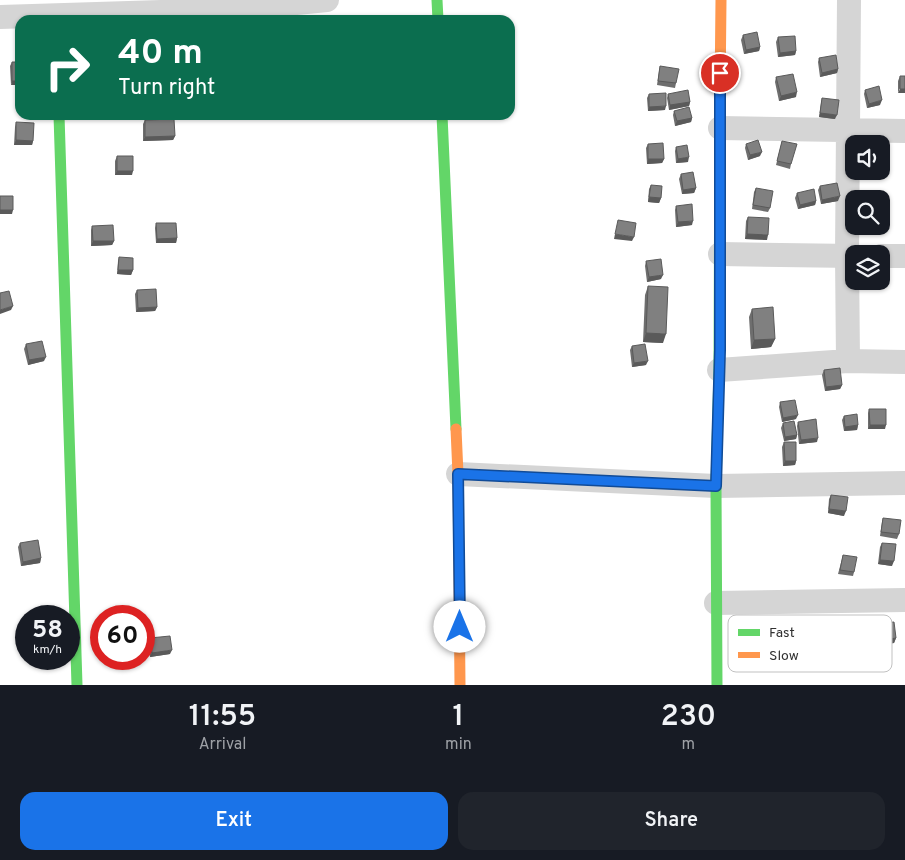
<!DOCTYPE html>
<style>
:root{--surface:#171b24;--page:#20242c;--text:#f1f3f6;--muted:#9ea1a6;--accent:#1a73e8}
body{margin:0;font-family:Overpass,sans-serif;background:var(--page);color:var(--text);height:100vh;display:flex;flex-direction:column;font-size:19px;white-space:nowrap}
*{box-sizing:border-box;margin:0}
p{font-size:16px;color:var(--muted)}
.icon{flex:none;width:28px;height:28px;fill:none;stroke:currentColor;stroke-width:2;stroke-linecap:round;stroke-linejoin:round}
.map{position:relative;height:685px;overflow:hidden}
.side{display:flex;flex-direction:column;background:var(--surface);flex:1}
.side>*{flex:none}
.top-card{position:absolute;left:15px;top:15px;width:500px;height:105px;border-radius:15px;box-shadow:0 1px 4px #0004;background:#0b6e4f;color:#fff;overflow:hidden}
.buttons{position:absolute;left:845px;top:135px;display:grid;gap:10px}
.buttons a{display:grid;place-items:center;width:45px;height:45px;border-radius:10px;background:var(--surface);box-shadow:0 1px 4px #0004;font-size:25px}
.speed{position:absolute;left:15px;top:605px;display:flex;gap:10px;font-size:25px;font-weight:700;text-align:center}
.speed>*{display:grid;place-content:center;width:65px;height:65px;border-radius:50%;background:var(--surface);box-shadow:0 1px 4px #0004;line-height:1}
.speed small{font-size:12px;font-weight:400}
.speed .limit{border:8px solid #d22;background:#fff;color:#111}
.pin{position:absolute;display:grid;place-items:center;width:42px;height:42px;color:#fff;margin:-21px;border:2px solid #fff;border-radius:50%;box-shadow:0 1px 5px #0007}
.me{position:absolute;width:55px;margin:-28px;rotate:0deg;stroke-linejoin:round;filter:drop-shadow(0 0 4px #0008)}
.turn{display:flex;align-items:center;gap:18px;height:105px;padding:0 20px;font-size:22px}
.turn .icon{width:65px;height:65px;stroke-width:2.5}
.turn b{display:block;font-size:35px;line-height:42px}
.eta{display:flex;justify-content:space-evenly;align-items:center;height:85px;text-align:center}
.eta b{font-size:30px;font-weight:600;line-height:35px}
.primary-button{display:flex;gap:10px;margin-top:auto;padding:10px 20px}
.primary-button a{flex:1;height:58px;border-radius:15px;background:var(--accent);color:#fff;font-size:20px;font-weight:600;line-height:58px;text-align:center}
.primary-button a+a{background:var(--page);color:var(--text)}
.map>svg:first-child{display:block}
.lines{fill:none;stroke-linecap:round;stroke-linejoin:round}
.street{stroke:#d5d5d5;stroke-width:24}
.fast{stroke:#63d668;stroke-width:11}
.slow{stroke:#ff974d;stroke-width:11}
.wall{fill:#6e6e6e}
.shaded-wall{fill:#5a5a5a}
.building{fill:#808080;stroke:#5a5a5a}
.route-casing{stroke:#114b97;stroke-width:12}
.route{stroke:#1a73e8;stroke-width:9}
.key{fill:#fff;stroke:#c1c1c1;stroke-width:1}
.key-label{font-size:14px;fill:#313131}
</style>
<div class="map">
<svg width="905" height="685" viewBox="0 0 905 685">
<rect width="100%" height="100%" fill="#fff"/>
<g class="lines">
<path class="street" d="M0,17L225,10L327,0
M720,128L905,131
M720,254L854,256
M881,256H905
M848,361L847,256L849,0
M719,370L848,361L905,362
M458,474L716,486L905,483
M716,603L905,600"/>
<path class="fast" d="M437,0L438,20
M59,115L77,685
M442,115L456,429
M717,685L716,486L719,370L720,96"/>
<path class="slow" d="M720,96L721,0
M456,429L458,474L460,685"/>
</g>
<path class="wall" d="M743,35L760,47L759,51L744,54L741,40Z
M778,37L796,51L795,55L778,57L776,42Z
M819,58L838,69L837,73L820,77L818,62Z
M12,62H20L11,85L10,66Z
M660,66L676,83L675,88L657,85L659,71Z
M900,76H905L898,93V81Z
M776,77L796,97L779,101L775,82Z
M865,90L880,105L867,108L864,94Z
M649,94L665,110L648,111L647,98Z
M668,94L690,102L689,106L669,110L667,98Z
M822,98L835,119L819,117L821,103Z
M674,111L692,118L691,122L675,126L673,115Z
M145,120L175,136L173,140L143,141V124Z
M16,122L33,141L32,145H14L15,127Z
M782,141L791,164L790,169L776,165Z
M648,144L664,159L662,163L647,164L646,148Z
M746,144L760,156L748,160L745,148Z
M676,147L688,162L676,163L675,151Z
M117,156L132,175H115V161Z
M681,174L696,188L694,193L682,194L679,179Z
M651,185L661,198L659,203L648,202L649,189Z
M820,186L838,201L821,204L818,190Z
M756,188L770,208L768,212L752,209L754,192Z
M797,193L816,201L815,205L798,209L795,198Z
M676,206L692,225L676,227L675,210Z
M748,217L767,240L745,239L746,221Z
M156,223L177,238L176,243H156L155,228Z
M92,226L114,241L112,245L91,246V230Z
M119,257L133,270L131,275L117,274L118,261Z
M646,261L661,279L647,282L645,266Z
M648,286L663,343L643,342L645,295Z
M137,290L157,307L155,311L136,312L135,294Z
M752,309L775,339L771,347L751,349L749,317Z
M26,344L44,361L28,365L24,349Z
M632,346L646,365L632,367L630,350Z
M824,370L842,385L840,389L825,391L822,375Z
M780,402L796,419L782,422L779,407Z
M869,409L885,429H868V413Z
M844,416L858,425L857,430L844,431L842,420Z
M798,422L817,442L799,444L797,426Z
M783,423L797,435L796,439L784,441L781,428Z
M784,442L796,461L795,465L783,466L782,447Z
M831,495L844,516L828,513L829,499Z
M883,518L899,534L897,539L880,536L882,522Z
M20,543L41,558L40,563L21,566L18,547Z
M882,543L892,566L878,564L880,547Z
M843,555L854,572L853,576L838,574Z
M878,624L896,638L894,643L879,645L876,628Z
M150,638L170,654L150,657L148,643Z
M748,646L767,657L766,662L750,665L747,650Z
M828,649L842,660L841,664H826V653Z
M810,651L824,658L823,662L811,665L809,656Z"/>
<path class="shaded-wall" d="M760,47L759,51L744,54L746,50Z
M796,51L795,55L778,57L780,53Z
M838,69L837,73L820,77L822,73Z
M12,81H20V85H11Z
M900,89H905V93H898Z
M797,92L796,97L779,101L781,96Z
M882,100L880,105L867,108L869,104Z
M690,102L689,106L669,110L670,105Z
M666,106L665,110L648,111L649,107Z
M820,113L837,115L835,119L819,117Z
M692,118L691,122L675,126L677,121Z
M175,136L173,140L143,141L145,137Z
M16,140L33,141L32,145H14Z
M762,152L760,156L748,160L750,155Z
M689,157L688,162L676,163L678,159Z
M648,159H664L662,163L647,164Z
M117,171H133L132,175H115Z
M696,188L694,193L682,194L683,190Z
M840,196L838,201L821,204L822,200Z
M649,197L661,198L659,203L648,202Z
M816,201L815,205L798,209L800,205Z
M0,210H13L12,214H0Z
M693,221L692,225L676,227L678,222Z
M615,234L634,237L632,241L614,239Z
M747,234L768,235L767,240L745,239Z
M177,238L176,243H156L157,239Z
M93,241H114L112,245L91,246Z
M118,270H133L131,275L117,274Z
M663,275L661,279L647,282L649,277Z
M13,306L11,310L0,314V310Z
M157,307L155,311L136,312L138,308Z
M646,333L666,334L663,343L643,342Z
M775,339L771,347L751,349L754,340Z
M46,357L44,361L28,365L29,360Z
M648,361L646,365L632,367L634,363Z
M842,385L840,389L825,391L826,387Z
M798,415L796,419L782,422L783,418Z
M858,425L857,430L844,431L845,427Z
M870,425H886L885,429H868Z
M797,435L796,439L784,441L785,437Z
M818,438L817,442L799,444L801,440Z
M785,461H796L795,465L783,466Z
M829,509L846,511L844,516L828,513Z
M41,558L40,563L21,566L23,562Z
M880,560L894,561L892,566L878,564Z
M896,638L894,643L879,645L880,641Z
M172,650L170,654L150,657L152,653Z
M767,657L766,662L750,665L752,661Z
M824,658L823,662L811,665L812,660Z
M828,659L842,660L841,664H826Z"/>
<path class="building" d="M757,32L760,47L746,50L743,35Z
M795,36L796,51L780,53L778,37Z
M836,55L838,69L822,73L819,58Z
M12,62H20V81H12Z
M660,66L679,69L676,83L658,81Z
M793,74L797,92L781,96L776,77Z
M900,76H905V89H900Z
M879,86L882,100L869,104L865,90Z
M688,90L690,102L670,105L668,94Z
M666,93V106L649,107V94Z
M822,98L839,100L837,115L820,113Z
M689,107L692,118L677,121L674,111Z
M174,119L175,136L145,137V120Z
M16,122L34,123L33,141L16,140Z
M758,140L762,152L750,155L746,144Z
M782,141L797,144L791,164L777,161Z
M663,143L664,159H648V144Z
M687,145L689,157L678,159L676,147Z
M117,156H133V171H117Z
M693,172L696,188L683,190L681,174Z
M837,183L840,196L822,200L820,186Z
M651,185L662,186L661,198L649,197Z
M756,188L773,191L770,208L753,205Z
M814,189L816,201L800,205L797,193Z
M0,196H13V210H0Z
M692,204L693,221L678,222L676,206Z
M748,217L769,218L768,235L747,234Z
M618,220L636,223L634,237L615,234Z
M156,223H176L177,238L157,239Z
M113,225L114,241H93L92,226Z
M119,257L133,258V270H118Z
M661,259L663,275L649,277L646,261Z
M648,286L668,287L666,334L646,333Z
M156,289L157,307L138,308L137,290Z
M9,291L13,306L0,310V293Z
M773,307L775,339L754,340L752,309Z
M42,341L46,357L29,360L26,344Z
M645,344L648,361L634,363L632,346Z
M840,368L842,385L826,387L824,370Z
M795,400L798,415L783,418L780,402Z
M869,409H886V425H870Z
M857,414L858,425L845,427L844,416Z
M816,419L818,438L801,440L798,422Z
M794,421L797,435L785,437L783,423Z
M784,442H796V461H785Z
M831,495L848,497L846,511L829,509Z
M883,518L901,520L899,534L881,532Z
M38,540L41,558L23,562L20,543Z
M882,543L896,544L894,561L880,560Z
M843,555L857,557L854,572L840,570Z
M894,622L896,638L880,641L878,624Z
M170,636L172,650L152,653L150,638Z"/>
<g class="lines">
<g class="route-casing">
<path id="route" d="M460,627L458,474L716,486L720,350V73"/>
</g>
<use href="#route" class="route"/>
</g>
<rect x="728" y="615" width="164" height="57" rx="8" class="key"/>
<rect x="738" y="629" width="22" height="7" fill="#63d668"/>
<rect x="738" y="652" width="22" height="6" fill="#ff974d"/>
<g class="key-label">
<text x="769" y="637">Fast</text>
<text x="769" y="660">Slow</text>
</g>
</svg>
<div class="buttons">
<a><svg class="icon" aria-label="sound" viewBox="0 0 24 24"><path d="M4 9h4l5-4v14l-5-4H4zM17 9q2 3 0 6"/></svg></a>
<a><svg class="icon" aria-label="search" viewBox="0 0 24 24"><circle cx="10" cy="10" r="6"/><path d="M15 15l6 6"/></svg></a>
<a><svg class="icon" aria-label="layers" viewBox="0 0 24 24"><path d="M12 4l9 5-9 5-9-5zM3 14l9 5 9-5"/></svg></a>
</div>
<div class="speed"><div>58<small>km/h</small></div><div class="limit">60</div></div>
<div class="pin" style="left:720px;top:73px;background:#d93025"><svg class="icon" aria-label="arrive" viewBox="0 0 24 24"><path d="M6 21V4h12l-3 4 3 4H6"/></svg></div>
<svg class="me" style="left:460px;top:627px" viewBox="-20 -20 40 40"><circle r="19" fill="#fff"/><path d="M0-13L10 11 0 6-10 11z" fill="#1a73e8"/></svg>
<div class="top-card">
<div class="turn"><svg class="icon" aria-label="right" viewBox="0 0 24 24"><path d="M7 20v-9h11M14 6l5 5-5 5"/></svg><div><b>40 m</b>Turn right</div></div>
</div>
</div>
<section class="side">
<div class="eta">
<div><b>11:55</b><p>Arrival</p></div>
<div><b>1</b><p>min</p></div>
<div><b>230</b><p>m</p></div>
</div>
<div class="primary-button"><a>Exit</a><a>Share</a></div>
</section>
